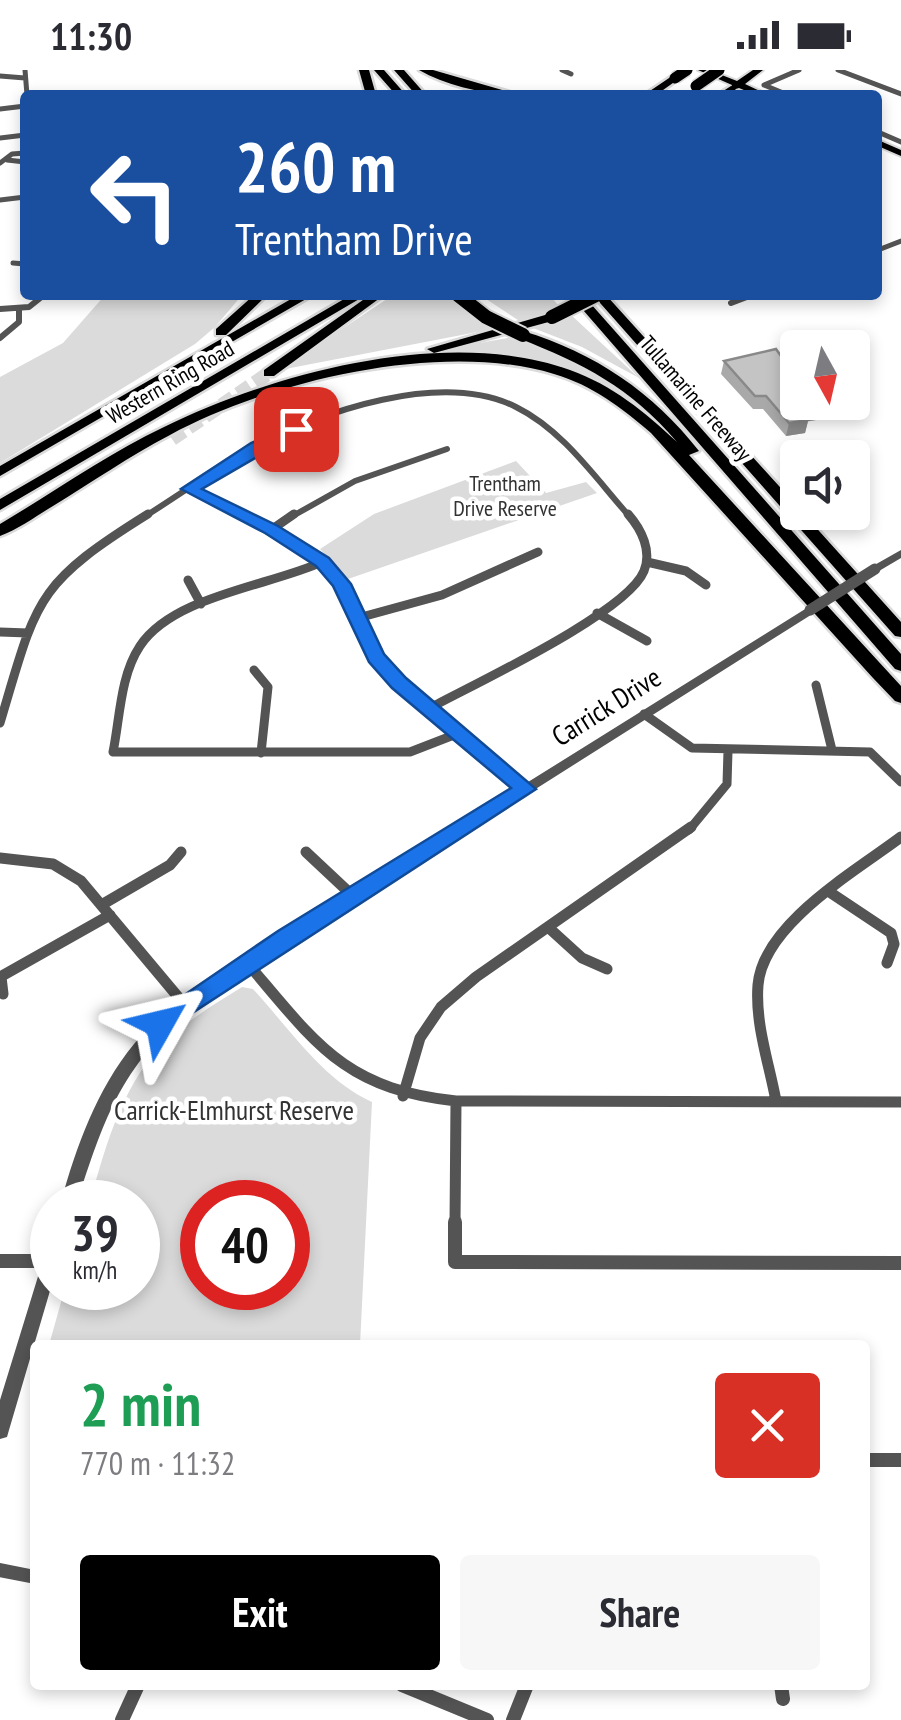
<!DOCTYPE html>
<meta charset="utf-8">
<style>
:root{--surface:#fff;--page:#f7f7f7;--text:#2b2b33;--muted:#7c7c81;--accent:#000}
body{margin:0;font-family:"PT Sans Narrow",sans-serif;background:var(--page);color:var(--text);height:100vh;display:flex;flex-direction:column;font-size:38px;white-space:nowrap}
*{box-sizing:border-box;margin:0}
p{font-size:32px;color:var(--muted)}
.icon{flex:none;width:55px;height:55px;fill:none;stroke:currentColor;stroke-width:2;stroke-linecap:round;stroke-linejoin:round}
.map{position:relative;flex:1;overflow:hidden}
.sheet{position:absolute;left:30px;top:1270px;width:840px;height:350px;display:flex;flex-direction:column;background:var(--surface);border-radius:10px;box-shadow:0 5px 15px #0003}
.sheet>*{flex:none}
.banner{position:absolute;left:20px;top:20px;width:862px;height:210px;border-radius:10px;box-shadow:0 5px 15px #0003;background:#1a4fa0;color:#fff;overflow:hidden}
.needle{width:65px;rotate:172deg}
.buttons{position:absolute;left:780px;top:260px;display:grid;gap:20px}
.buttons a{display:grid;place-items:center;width:90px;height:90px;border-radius:10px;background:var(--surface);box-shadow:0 5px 15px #0003;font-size:50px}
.speed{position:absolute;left:30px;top:1110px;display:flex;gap:20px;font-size:50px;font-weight:700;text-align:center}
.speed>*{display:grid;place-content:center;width:130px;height:130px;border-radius:50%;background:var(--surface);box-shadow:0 5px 15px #0003;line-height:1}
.speed small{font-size:25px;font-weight:400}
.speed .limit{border:15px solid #d22;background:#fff;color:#111}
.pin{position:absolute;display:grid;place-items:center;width:85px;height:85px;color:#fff;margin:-42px;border-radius:20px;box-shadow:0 5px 15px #0006}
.me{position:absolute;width:110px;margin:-55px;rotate:53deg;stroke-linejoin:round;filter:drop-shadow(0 0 8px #0008)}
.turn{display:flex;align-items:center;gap:35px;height:210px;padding:0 50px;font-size:45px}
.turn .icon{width:130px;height:130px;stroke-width:2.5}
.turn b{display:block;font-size:70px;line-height:85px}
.round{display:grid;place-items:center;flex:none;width:105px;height:105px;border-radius:10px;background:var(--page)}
.headline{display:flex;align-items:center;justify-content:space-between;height:170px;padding:0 50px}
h1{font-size:60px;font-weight:800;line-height:75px;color:#1e9e55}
.action{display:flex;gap:20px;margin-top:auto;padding:20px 50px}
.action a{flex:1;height:115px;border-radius:10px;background:var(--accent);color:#fff;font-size:40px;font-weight:800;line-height:115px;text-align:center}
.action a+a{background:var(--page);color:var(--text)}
.status{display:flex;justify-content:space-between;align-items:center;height:70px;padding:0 50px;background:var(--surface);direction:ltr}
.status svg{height:28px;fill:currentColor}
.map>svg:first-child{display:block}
.green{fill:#dbdbdb;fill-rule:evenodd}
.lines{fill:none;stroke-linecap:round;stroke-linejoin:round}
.motorway-tunnel{stroke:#d9d9d9;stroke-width:14;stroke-dasharray:14 6;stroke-linecap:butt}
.primary-casing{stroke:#dbdbdb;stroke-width:4}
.motorway-casing{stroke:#dbdbdb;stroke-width:5}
.minor-far4{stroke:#545454;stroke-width:5}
.minor-far3{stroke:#545454;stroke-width:6}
.minor-far2{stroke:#545454;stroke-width:9}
.minor-far1{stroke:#545454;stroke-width:11}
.minor{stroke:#545454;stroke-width:14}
.tertiary{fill:#545454;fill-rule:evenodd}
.primary{fill:#000;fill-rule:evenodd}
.motorway{fill:#000;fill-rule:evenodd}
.motorway-bridge-far1-casing{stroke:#dbdbdb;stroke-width:14;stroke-linecap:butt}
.motorway-bridge-casing{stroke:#dbdbdb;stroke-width:18;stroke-linecap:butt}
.tertiary-bridge{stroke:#545454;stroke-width:11}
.motorway-bridge-far1{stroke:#000;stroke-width:11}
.motorway-bridge{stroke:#000;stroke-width:14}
.wall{fill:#a9a9a9}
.shaded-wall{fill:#898989}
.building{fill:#c4c4c4;stroke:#898989;stroke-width:2.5}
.route{fill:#1a73e8;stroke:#114b97;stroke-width:2.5}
.labels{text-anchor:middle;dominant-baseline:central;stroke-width:9;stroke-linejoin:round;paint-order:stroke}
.far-street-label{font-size:22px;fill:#000;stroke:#fff}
.far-park-label{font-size:22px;fill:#323232;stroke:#fff}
.street-label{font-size:28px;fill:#000;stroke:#fff}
.park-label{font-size:28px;fill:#323232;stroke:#fff}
</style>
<div class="status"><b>11:30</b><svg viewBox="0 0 49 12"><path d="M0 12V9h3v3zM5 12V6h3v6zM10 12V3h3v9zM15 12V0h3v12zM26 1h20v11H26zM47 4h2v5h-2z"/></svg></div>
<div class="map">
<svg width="901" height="1650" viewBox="0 0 901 1650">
<rect width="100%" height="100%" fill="#fff"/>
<path class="green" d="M105,225H242L215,257L195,274L0,393V307L63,273Z
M393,225H452L498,258L280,300Z
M480,225H549L560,237L521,252Z
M570,244L639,308L582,277L533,258Z
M518,266L617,311L670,364L664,365C598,294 527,284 435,281Z
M516,391L546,423L586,412L597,423L348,509L320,479L374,444Z
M242,917L253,919C289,958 323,1010 372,1032L360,1275H49L65,1218H138V1132H90C106,1074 124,1008 171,966C193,947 218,932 242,917ZM202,1132H288V1218H202Z"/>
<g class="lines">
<path class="motorway-tunnel" d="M172,369L269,303"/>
<g class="primary-casing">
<path id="primary" d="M698,0H709L737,11L753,0H763L745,14L768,25H756L739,18L729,21L732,15Z
M878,70L901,80V86L878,76Z"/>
</g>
<g class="motorway-casing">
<path id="motorway" d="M359,0H369L376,25H366Z
M374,0H384L406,25H396Z
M394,0H404L426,25H416Z
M419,0H433L520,25C487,25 447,16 419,0Z
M672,6L680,8L656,25H644Z
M731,16L736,19L729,25H717Z
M254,225H267L226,265H216V259Z
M298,225H313L0,406V396Z
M351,225H366L0,440V429Z
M370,225H384L274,306H264V300Z
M570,225H583L901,584V601L895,599Z
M593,225H606L798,437V442H802L901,552V567L895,566Z
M552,243L556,244V250L434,283L427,279Z
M523,261C595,283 653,322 699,381L689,385L901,616V633L895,631L873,608L651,363C622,338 592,315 554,304C443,270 271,310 170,365C130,386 92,412 53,436C36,446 19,459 0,466V454C54,422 107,384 164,357C276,302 449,256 570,300C612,315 645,342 677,372C630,317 584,294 518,268V262Z"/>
</g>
<path class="minor-far4" d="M25,0L27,25
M562,0L571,4
M838,0L901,24
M0,6L25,8
M764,15L799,0
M764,15L788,25
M0,39L25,36
M878,62L901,72
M0,68L25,65
M7,90L25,92
M0,93L12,84L25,83
M0,130L25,127
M878,180L901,171
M13,193L25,194"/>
<path class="minor-far3" d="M731,233L752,225
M0,239L29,237L44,225
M0,268L19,252V240
M189,419L245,447
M144,447C181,424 216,398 254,378C321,341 442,300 516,337C563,360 596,409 630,447
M291,447L355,411L447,379"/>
<path class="minor-far2" d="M240,444L322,492L341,514L376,587L399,613L526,719
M271,460L294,444
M322,492C269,516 173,526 140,576C120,606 120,648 113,682H410L459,663
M647,492L686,501L706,515
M188,510L201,534
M597,543L647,571
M358,548L442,525L538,482
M0,562L28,563
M254,600L268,617L261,683
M816,615L832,680
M430,638C474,614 627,543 644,501C652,481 642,460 628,444
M644,644L692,678L870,682L901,712
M0,653C37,529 34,515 148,444
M689,760L727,714L728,681"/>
<path class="minor-far1" d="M306,782L354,827
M0,788L53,794L81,811L184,934
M831,823L891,863L894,874L887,893
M103,834L170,795L181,782
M549,858L582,888L607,899
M249,895C317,975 345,1019 456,1031L901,1032
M0,907L110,845
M1,907L3,924
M403,1026L420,968L441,937L476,907L691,757
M776,1031C769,993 755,954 758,915C763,854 856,801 901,767
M455,1154L456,1031"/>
<path class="minor" d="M455,1152V1192L901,1193
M0,1191H51
M865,1390H901
M0,1500L35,1507
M402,1615L487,1650
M781,1615L783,1629
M122,1650L138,1615
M513,1650L527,1615"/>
<path class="tertiary" d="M901,480V488L879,501H871V497Z
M810,536L814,537V543L189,938C120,1001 105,1046 77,1132H61C76,1077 97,1019 134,974C147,958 163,944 179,930Z
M52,1179V1214L9,1360L7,1367L0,1369V1330L44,1187L46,1181Z"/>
<use href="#primary" class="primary"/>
<use href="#motorway" class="motorway"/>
<g class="motorway-bridge-far1-casing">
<path id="motorway-bridge-far1" d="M675,8L687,0
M696,16L719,0"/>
</g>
<g class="motorway-bridge-casing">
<path id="motorway-bridge" d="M458,225L486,247L523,265
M552,247L596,225"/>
</g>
<path class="tertiary-bridge" d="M810,540L875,499"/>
<use href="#motorway-bridge-far1" class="motorway-bridge-far1"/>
<use href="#motorway-bridge" class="motorway-bridge"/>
</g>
<path class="wall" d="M781,286L832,336L819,338L816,350L808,351L805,363L786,366L763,339H753L721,304L724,291Z"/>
<path class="shaded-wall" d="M809,332H835L832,336L819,338L816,350L808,351L805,363L786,366L789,353Z"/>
<path class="building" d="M789,274L800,278H798V332H815L819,337L800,340L808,350L789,353L766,326H755L724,291L776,279L781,286Z"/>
<path class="route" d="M291,355L305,359L202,419L278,456L329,488L351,514L384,584L406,608L536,719L160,964L152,961L148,954L152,947L278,861L511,718L392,618L369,592L333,516L316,496L265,463L181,419L251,373Z"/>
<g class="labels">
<g class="far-street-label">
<text transform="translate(170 312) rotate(-30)">Western Ring Road</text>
<text transform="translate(696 328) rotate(49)">Tullamarine Freeway</text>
</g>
<g class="far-park-label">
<text x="505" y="413">Trentham<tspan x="505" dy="25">Drive Reserve</tspan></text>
</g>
<g class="street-label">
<text transform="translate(606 636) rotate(-32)">Carrick Drive</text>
</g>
<g class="park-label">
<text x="234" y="1039">Carrick-Elmhurst Reserve</text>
</g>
</g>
</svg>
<div class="buttons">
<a><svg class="needle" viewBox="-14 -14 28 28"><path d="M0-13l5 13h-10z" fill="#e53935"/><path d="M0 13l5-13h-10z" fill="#7c7c81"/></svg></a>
<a><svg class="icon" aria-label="sound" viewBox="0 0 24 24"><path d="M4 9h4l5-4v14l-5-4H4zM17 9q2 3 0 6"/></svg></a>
</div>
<div class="speed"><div>39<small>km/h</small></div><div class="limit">40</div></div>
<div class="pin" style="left:296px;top:359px;background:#d93025"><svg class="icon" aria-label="arrive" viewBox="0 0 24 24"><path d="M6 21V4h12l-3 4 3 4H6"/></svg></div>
<svg class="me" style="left:160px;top:954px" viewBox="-20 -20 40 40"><path d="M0-17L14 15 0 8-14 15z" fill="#1a73e8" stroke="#fff" stroke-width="4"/></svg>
<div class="banner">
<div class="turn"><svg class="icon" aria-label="left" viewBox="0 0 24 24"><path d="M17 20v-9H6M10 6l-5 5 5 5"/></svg><div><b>260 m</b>Trentham Drive</div></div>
</div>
<section class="sheet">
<div class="headline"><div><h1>2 min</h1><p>770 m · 11:32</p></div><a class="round" style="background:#d93025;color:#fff"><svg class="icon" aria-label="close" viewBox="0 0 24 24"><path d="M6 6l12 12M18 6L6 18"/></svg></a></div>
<div class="action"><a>Exit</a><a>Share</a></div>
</section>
</div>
